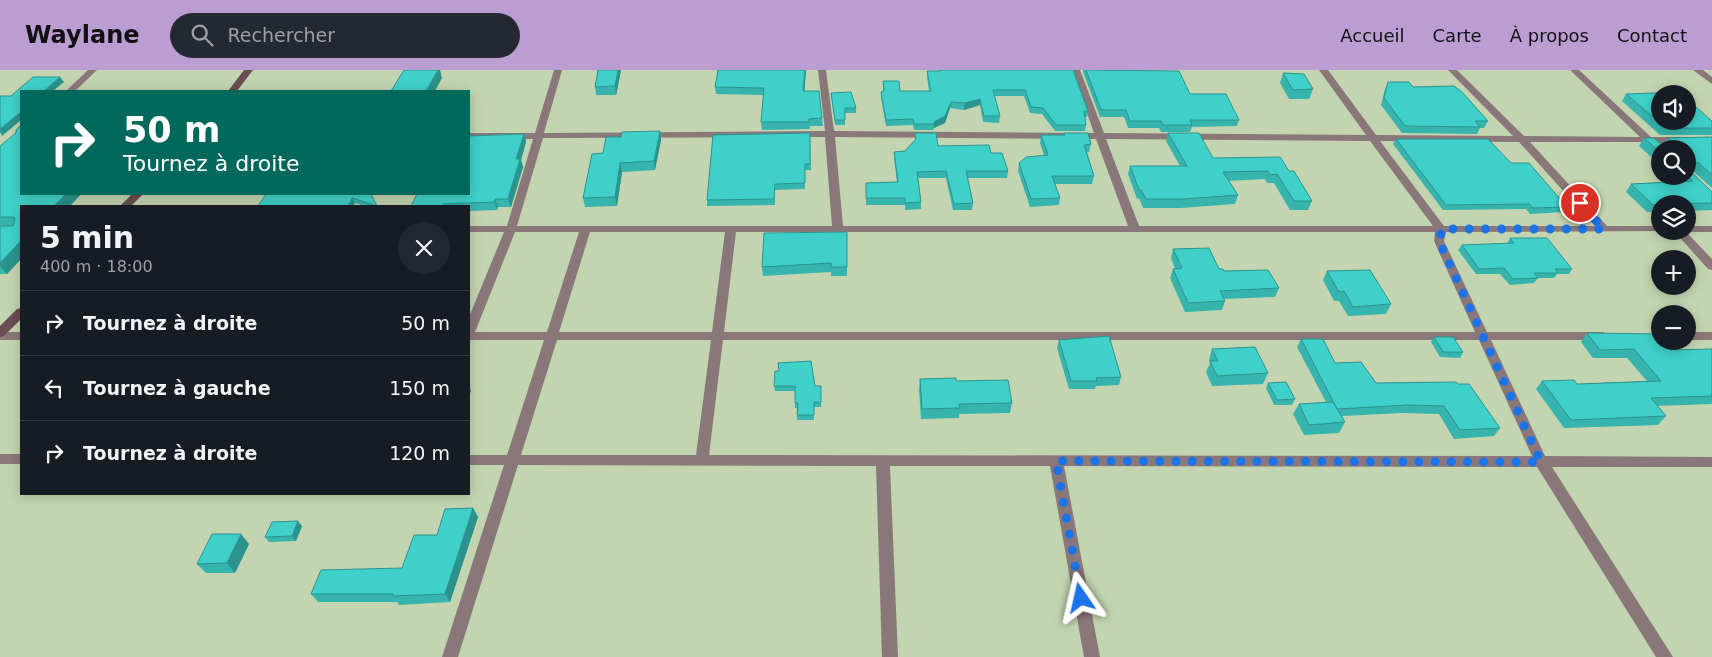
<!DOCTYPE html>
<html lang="fr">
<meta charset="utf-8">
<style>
:root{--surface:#171b24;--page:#242831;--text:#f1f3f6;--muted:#9ea1a6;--line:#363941;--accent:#bb9dd2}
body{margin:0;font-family:"DejaVu Sans",sans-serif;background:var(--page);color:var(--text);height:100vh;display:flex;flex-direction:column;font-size:19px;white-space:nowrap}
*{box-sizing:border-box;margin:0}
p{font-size:16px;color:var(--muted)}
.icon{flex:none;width:28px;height:28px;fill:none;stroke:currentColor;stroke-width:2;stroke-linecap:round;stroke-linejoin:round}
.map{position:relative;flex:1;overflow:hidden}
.side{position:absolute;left:20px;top:135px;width:450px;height:290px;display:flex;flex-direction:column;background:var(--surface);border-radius:0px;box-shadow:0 2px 12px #0003}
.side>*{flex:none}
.hud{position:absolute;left:20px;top:20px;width:450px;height:105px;border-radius:0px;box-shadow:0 2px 12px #0003;background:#00695c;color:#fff;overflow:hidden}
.buttons{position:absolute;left:1651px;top:15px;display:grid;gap:10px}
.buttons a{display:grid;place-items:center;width:45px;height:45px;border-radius:50%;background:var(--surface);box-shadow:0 2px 12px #0003;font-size:25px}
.pin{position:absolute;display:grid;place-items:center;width:42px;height:42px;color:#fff;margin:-21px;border:2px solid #fff;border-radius:50%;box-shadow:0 1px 5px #0007}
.me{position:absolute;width:55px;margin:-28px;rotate:349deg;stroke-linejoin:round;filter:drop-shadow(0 0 4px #0008)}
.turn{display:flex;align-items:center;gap:18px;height:105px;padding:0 20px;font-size:22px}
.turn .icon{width:65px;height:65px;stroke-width:2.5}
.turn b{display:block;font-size:35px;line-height:42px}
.round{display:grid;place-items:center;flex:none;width:52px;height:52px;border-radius:26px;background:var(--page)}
.summary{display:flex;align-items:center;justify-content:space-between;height:85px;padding:0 20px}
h1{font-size:30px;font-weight:700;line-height:38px}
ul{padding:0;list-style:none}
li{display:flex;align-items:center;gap:15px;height:65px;padding:0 20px;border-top:1px solid var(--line)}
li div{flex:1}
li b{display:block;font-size:19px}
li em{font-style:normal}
header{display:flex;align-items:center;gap:30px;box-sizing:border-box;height:70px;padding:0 25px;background:var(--accent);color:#111}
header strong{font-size:24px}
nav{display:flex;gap:28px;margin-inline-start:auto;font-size:18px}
.search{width:350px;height:45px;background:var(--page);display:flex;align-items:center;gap:12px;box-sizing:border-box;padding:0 18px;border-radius:28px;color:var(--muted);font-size:19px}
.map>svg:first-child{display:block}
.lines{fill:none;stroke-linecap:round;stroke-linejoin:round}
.street{fill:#8a777a;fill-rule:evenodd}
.secondary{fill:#694e52;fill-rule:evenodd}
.wall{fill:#36b4ad}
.shaded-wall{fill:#2c928d}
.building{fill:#3fd1c9;stroke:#2c928d}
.route{stroke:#1a73e8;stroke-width:9;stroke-dasharray:0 16.2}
</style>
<header>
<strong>Waylane</strong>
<div class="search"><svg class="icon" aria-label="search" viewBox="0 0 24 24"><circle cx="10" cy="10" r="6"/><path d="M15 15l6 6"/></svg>Rechercher</div>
<nav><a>Accueil</a><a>Carte</a><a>À propos</a><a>Contact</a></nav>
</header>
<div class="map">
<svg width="1712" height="587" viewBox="0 0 1712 587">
<rect width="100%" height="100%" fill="#c3d5b0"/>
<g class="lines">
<path class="street" d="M88,0H97L75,21H66Z
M554,0H562L544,63L825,61L818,0H826L834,61L1094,63L1072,0H1080L1104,63L1366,65L1319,0H1328L1376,65L1513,66L1448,0H1457L1524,66L1640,67L1570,0H1579L1651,67H1712V73H1658L1664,79H1660V83L1646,72H1530L1607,156H1660V161H1664L1446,162L1444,171L1487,262H1603L1609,266L1603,270H1491L1545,386L1712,387V397H1552L1673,587H1656L1537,397L1064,396L1100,587H1084L1050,396H890L898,587H882L876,396L518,395L458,587H442L504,395H469V385H507L544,270H469V247L504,162H469V156H507L533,69H469V63H535ZM825,67L832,156H517L543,68ZM835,67L1096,69L1128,156H843ZM1106,69L1370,71L1433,156H1139ZM1380,71L1519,72L1595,156H1444ZM515,162H579L547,262H475ZM590,162H725L712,262H559ZM736,162H1435L1434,171L1475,262H724ZM557,270H711L696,385H521ZM723,270H1479L1532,386L709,385Z
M1693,0H1703L1712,7V14Z
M1688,156H1712V162H1686L1712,189V200L1708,199L1674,161H1688Z
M0,262H21V270H0Z
M1688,262H1712V270H1688Z
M0,384H21V394H0Z"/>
<path class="secondary" d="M244,0H253L237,21H228Z
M132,124H143L131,136H120Z
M21,238V249L4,266L0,267V256L17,239Z"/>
</g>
<path class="wall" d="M598,0H621L616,25H596L595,17Z
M718,0H806L804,21L822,48L823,56H810V59L762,60L761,52L764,25L716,24L715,17Z
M939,0H1073L1088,41L1087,47H1085L1086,55L1085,61H1055L1042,44L1030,43L1024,26H994L1000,46L999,53L983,52L980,35L964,40L950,38L945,53L934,58L933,60H914L913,55L886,56L881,28V22H883V11L900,21H929L927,7V1H939Z
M1083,0H1130V1L1190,24L1239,50L1237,56L1192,57L1190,62H1161L1159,58H1128L1124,47H1100L1083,2Z
M1283,3L1313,19L1309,29H1289L1280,13Z
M1388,12L1413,17L1488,51L1484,58H1480L1477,64L1402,63L1381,35L1385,19Z
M831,23L856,38V43H845V55H835Z
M1626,24L1712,51V65H1660L1622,31Z
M660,61L661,70L655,100L622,102L617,136L585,137L583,128L603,83L621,67Z
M16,63L21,124H81L70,136H21V189L7,204H0V76Z
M810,63L811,100H805V119L775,120V135L707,136V130Z
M915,63L938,76L991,83L1008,101L1007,108H968L973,133L972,140H953L946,108H918L921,132V139L905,140V135H866V113L897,112L894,88V82L905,81L915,70Z
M1064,63L1091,74L1089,82H1087L1094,106L1092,114H1055L1060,128L1059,135L1030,137L1018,101L1019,93L1044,85L1040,73L1041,65H1063Z
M1168,63L1213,88L1289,101L1312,131L1308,140H1290L1274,113H1267L1265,109L1228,111L1238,125L1235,134L1180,138H1143L1139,128L1137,129L1128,104L1130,96H1180L1166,71Z
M524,64L526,72L521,90L523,97L511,137H498L497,140L469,141V136H411Z
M1712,67V118L1693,101L1690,100L1712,122V140L1688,141V134H1660V142H1647L1626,122L1631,114L1679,112L1673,106H1688L1660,79V95L1639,76L1644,68L1663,75L1668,68Z
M1396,69L1511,93L1567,137L1564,142L1530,144L1526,139L1443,140L1393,74Z
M371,124L377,136H364L355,133L353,136H258Z
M847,162V206H831V202L763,206L762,197Z
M1510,168L1572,199L1569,204H1557L1554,208H1538L1534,213L1510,215L1500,204H1476L1458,180L1462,175L1507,174Z
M1173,179L1224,201L1279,218L1275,227L1224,229L1225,231L1222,240L1185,242L1170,208L1173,199H1175L1171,188Z
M1327,201L1391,234L1386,244L1348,246L1339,231H1334L1323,210Z
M1587,263L1671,280L1712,279V334L1657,336L1666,346L1658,355L1564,358L1536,319L1542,311L1577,314L1647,311L1627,288H1593L1581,272Z
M1434,267L1463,282L1460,288L1440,287L1431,272Z
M1301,269L1335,293L1376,313L1458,314L1500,358L1494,366L1454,369L1439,344L1402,343L1342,346L1345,352L1339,363L1304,365L1293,344L1299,334L1326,332L1297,277Z
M1059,270L1121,307L1119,315L1096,316L1095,319H1069L1057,278Z
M1212,279L1268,303L1263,314L1212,316L1206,302L1210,293L1209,290Z
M920,309L956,311L1012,333L1010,343L959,344V348L921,349L919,319Z
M1268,313L1295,329L1292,335H1274L1266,318Z
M774,316H821V337H814V350H797V338H795V321H775Z
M473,438L478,447L450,532L399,535L397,532H318L311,524L402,498L437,465Z
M302,456L296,471L269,472L265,467Z
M249,474L235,503H206L197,494Z"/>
<path class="shaded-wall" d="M438,0H440L442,8L435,21H426Z
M618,0H621V1L616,25L615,16Z
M805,0H806L804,28L803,21Z
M60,7L64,12L53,21H44Z
M980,29V35L964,40L965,33Z
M951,32L950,38L945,53L934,58V52Z
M21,42V50L2,66L0,62V59Z
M660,61L661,70L655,100L654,91Z
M524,64L526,72L521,90L523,97L511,137L508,129L516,89Z
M620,93L622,102L617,136L615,127Z
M66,124H81L70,136H54Z
M352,128L355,133L353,136H348Z
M495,129L498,137L497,140L494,132Z
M21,171V189L7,204L0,196V193Z
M469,316L471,321L469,326Z
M473,438L478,447L450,532L445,524Z
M298,451L302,456L296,471L292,466Z
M241,464L249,474L235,503L227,493Z"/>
<path class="building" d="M404,0H438L426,21H391Z
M598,0H618L615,16L595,17Z
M718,0H805L803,21H819L822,48L809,49V52H761L764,18L715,17Z
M940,0H1073L1088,41H1084L1086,55H1056L1043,38L1031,37L1025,20H993L1000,46H984L980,29L965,33L951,32L945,46L934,52V54H914L913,49L886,50L881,22L884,21L883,11H899L900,21H931L927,1H940Z
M1086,0L1179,1L1190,24H1226L1239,50H1190L1192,55H1163L1161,51H1130L1126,40H1101Z
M1283,3L1304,4L1313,19L1293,20Z
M33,7H60L44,21H21V42L0,59V26H11Z
M1388,12H1409L1413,17L1454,16L1462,22L1488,51H1475L1480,57L1405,56L1384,28Z
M851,22L856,38H845V50H835L831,23Z
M1678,22L1680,24H1660V51H1688V30L1712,51V58H1666L1626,24Z
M21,55V124H66L54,136H21V171L0,193V156H13L15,149L14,147H0V76L16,63V60Z
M660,61L654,91L620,93L615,127L583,128L592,84L603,83L606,67H621L622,62Z
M810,63V94H805V113L775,114L774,129L707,130L713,65Z
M915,63H936L938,76L989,75L991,83H1002L1008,101H966L973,133L954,134L946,101L917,102L921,132L905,133V128H866V113L898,112L894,82L905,81L916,69Z
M1064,63H1088L1091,74L1084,75L1094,106H1052L1060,128L1031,129L1019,93L1026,87L1048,85L1041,65H1065Z
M1168,63H1199L1213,88L1280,87L1289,101H1294L1312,131H1294L1277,104L1271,105L1268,101L1223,102L1238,125L1183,129H1146L1141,120H1139L1130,96H1187Z
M524,64L516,89H520L508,129H495L494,132L443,134L442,136H411L417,124H469V66Z
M1712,67V105L1699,93L1693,92L1689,100L1712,122V133L1660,134L1653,135L1631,114L1693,111L1688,106V79H1660V82L1644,68H1653L1666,77L1667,73L1671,71L1668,68Z
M1396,69H1488L1511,93H1529L1567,137L1533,138L1529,134L1446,135Z
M266,124H371L377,136L352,128L348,136H258Z
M847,162V197H831V193L762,197L764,163Z
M1510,168H1547L1572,199H1555L1558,203H1534L1538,208L1513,209L1504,198L1479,199L1462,175L1514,173Z
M1209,178L1219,199H1223L1224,201L1268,200L1279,218L1220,221L1225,231L1188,233L1173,199L1182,198L1173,179Z
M1370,200L1391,234L1353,237L1344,221L1339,222L1327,201Z
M1587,263L1657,264L1660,268V271H1663L1671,280L1712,279V326L1651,328L1666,346L1571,350L1542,311L1574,310L1577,314L1661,311L1634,279L1600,280Z
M1109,266L1121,307L1096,308L1097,311H1071L1059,270Z
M1434,267H1453L1463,282H1443Z
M1301,269H1323L1335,293L1361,292L1376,313L1456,312L1458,314H1469L1500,358L1460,360L1444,336L1408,335L1337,339Z
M1255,277L1268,303L1217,306L1210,291H1218L1212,279Z
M811,291L815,316H821V332H814V345H797L798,333H795V316H774L775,301H779L778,293Z
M956,308V311L1008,310L1012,333L959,334L960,338L922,339L920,309Z
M1286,312L1295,329L1277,330L1268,313Z
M1333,332L1345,352L1309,355L1299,334Z
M473,438L445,524L393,526V524H311L321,500L402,498L414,465H437L445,439Z
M298,451L292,466L265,467L272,452Z
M212,464H241L227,493L197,494Z"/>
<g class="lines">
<path class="route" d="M1081,528L1056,391L1541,392L1439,171L1442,159H1604L1580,133"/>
</g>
</svg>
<div class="buttons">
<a><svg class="icon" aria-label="sound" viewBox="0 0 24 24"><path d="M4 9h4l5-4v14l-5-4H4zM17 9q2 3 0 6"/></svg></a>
<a><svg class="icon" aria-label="search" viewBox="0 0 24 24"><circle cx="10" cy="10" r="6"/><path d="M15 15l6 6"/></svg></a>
<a><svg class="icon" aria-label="layers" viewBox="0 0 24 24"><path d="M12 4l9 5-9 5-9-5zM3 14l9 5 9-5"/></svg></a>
<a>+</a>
<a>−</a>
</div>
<div class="pin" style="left:1580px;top:133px;background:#d93025"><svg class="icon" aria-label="arrive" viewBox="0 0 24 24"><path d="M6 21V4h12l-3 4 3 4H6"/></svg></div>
<svg class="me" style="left:1081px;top:528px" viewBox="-20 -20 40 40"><path d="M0-17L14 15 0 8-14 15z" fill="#1a73e8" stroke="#fff" stroke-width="4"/></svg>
<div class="hud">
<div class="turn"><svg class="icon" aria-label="right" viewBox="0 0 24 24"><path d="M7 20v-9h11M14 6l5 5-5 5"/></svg><div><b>50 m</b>Tournez à droite</div></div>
</div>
<section class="side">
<div class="summary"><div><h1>5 min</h1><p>400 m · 18:00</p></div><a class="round"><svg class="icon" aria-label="close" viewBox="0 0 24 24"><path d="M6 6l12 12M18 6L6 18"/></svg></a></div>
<ul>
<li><svg class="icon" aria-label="right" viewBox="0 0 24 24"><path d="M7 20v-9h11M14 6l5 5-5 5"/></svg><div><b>Tournez à droite</b></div><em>50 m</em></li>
<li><svg class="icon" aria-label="left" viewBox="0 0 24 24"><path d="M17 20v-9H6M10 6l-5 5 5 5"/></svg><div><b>Tournez à gauche</b></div><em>150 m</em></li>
<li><svg class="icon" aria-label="right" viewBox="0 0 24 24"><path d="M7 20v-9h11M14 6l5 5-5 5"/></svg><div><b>Tournez à droite</b></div><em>120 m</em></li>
</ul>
</section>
</div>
